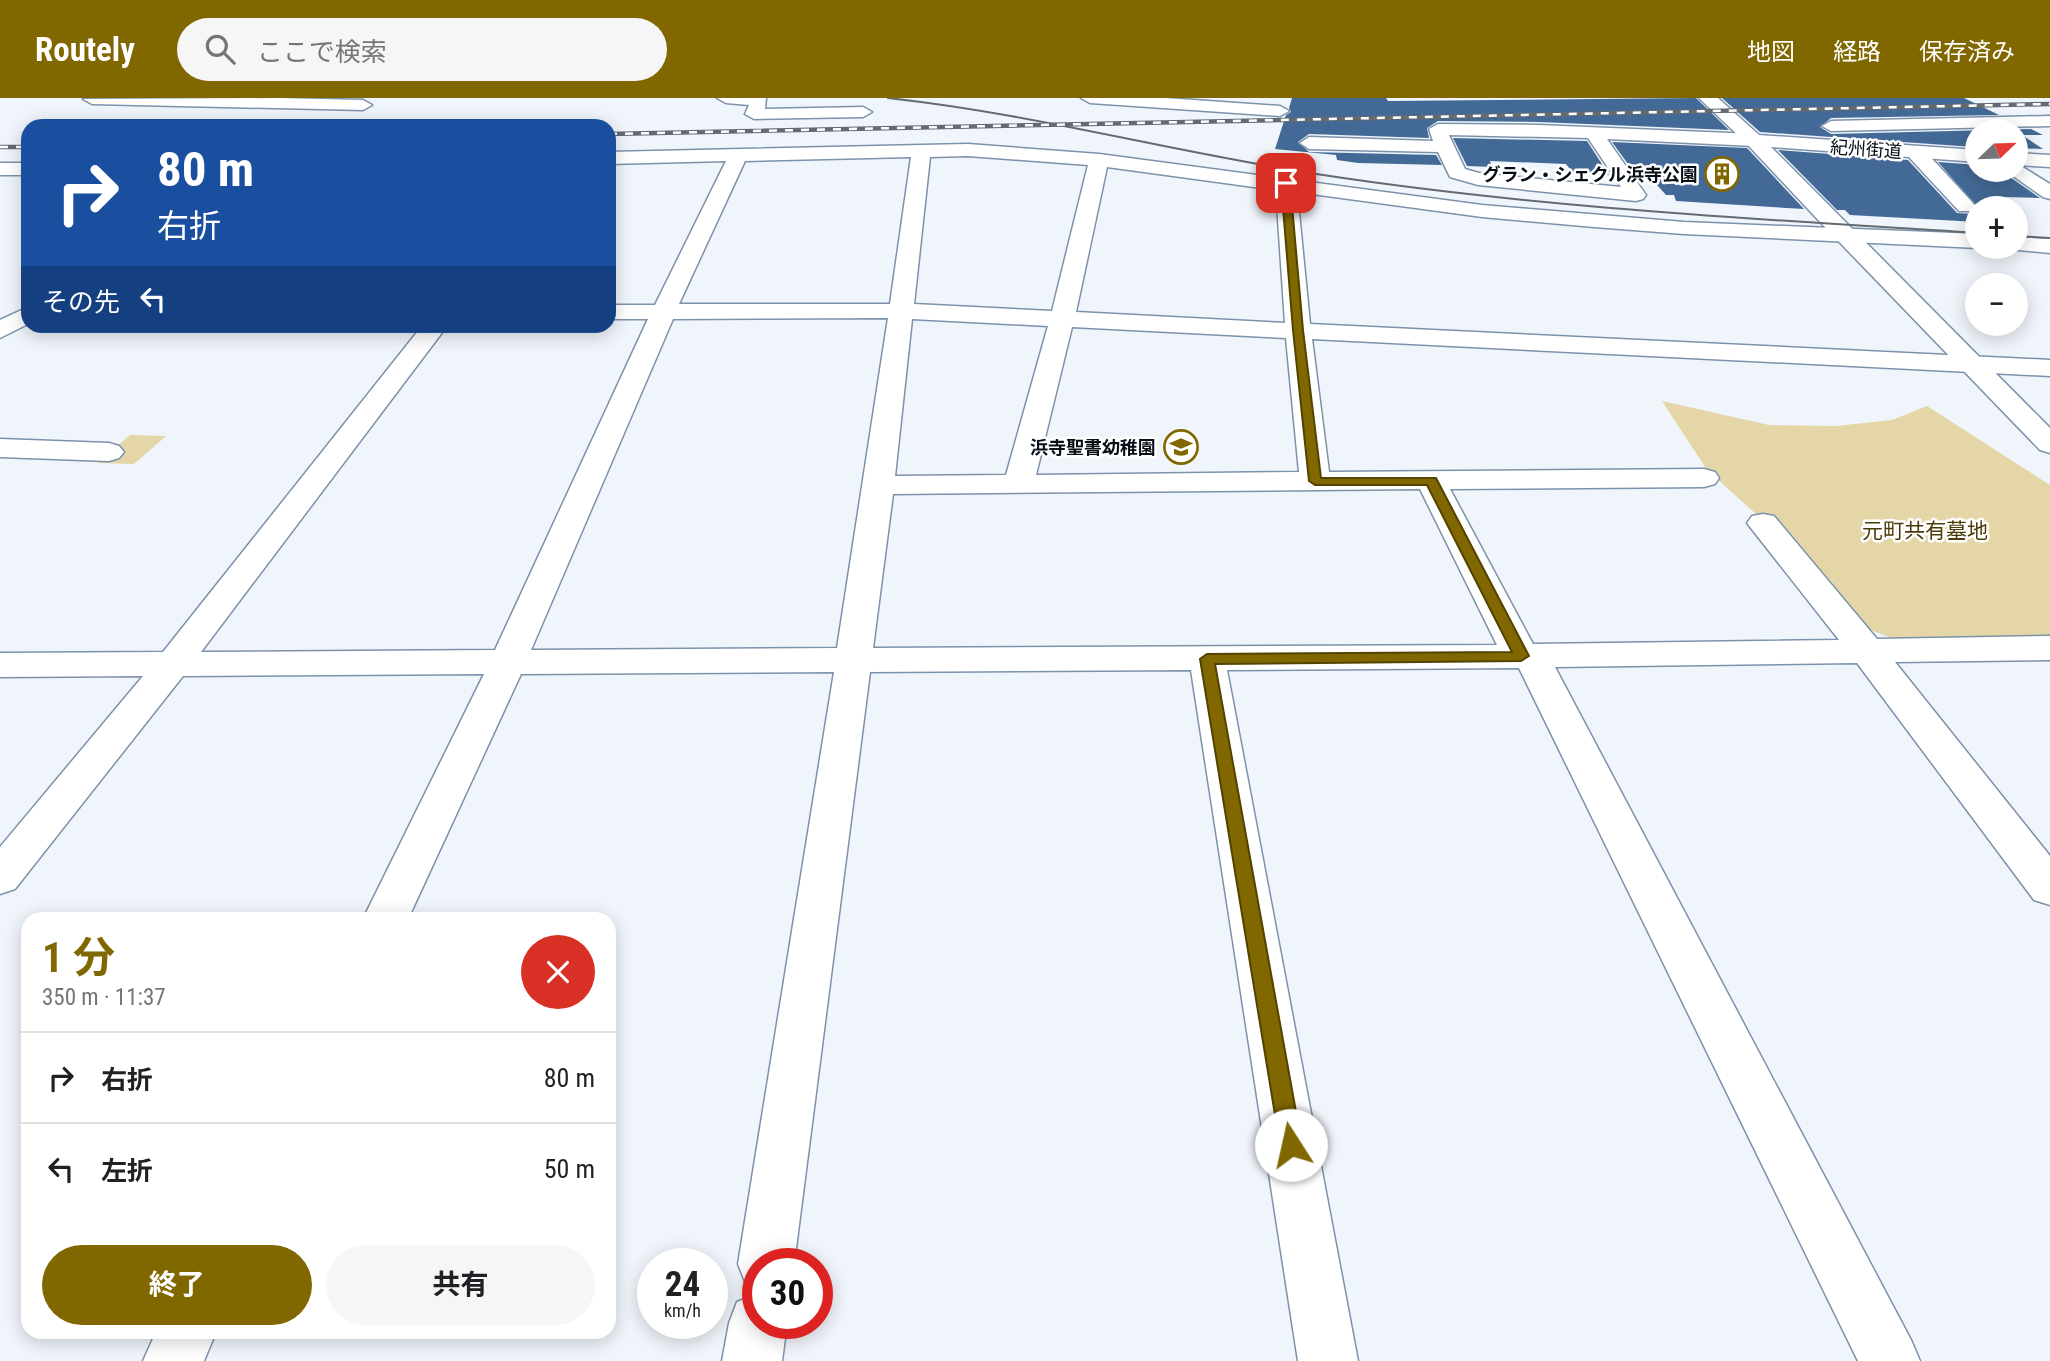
<!DOCTYPE html>
<html lang="ja">
<meta charset="utf-8">
<style>
:root{--surface:#fff;--page:#f6f6f6;--text:#202124;--muted:#757577;--line:#e0e0e0;--accent:#806700}
body{margin:0;font-family:"Roboto Condensed","Noto Sans JP",sans-serif;background:var(--page);color:var(--text);height:100vh;display:flex;flex-direction:column;font-size:26px;white-space:nowrap}
*{box-sizing:border-box;margin:0}
p{font-size:23px;color:var(--muted)}
.icon{flex:none;width:38px;height:38px;fill:none;stroke:currentColor;stroke-width:2;stroke-linecap:round;stroke-linejoin:round}
.map{position:relative;flex:1;overflow:hidden}
.side{position:absolute;left:21px;top:814px;width:595px;height:427px;display:flex;flex-direction:column;background:var(--surface);border-radius:21px;box-shadow:0 4px 18px #0003}
.side>*{flex:none}
.guide{position:absolute;left:21px;top:21px;width:595px;height:214px;border-radius:21px;box-shadow:0 4px 18px #0003;background:#1a4fa0;color:#fff;overflow:hidden}
.needle{width:46px;rotate:67deg}
.controls{position:absolute;left:1965px;top:21px;display:grid;gap:14px}
.controls a{display:grid;place-items:center;width:63px;height:63px;border-radius:50%;background:var(--surface);box-shadow:0 4px 18px #0003;font-size:35px}
.speed{position:absolute;left:637px;top:1150px;display:flex;gap:14px;font-size:35px;font-weight:700;text-align:center}
.speed>*{display:grid;place-content:center;width:91px;height:91px;border-radius:50%;background:var(--surface);box-shadow:0 4px 18px #0003;line-height:1}
.speed small{font-size:18px;font-weight:400}
.speed .limit{border:10px solid #d22;background:#fff;color:#111}
.pin{position:absolute;display:grid;place-items:center;width:60px;height:60px;color:#fff;margin:-30px;border-radius:14px;box-shadow:0 4px 10px #0006}
.me{position:absolute;width:77px;margin:-38px;rotate:350deg;stroke-linejoin:round;filter:drop-shadow(0 0 5px #0008)}
.turn{display:flex;align-items:center;gap:24px;height:147px;padding:0 21px;font-size:32px}
.turn .icon{width:91px;height:91px;stroke-width:2.5}
.turn b{display:block;font-size:49px;line-height:60px}
.then{display:flex;align-items:center;height:66px;padding:0 21px;background:#0003;gap:14px;font-size:26px}
.round{display:grid;place-items:center;flex:none;width:74px;height:74px;border-radius:37px;background:var(--page)}
.head{display:flex;align-items:center;justify-content:space-between;height:119px;padding:0 21px}
h1{font-size:42px;font-weight:700;line-height:52px;color:var(--accent)}
.primary-button{display:flex;gap:14px;margin-top:auto;padding:14px 21px}
.primary-button a{flex:1;height:80px;border-radius:42px;background:var(--accent);color:#fff;font-size:28px;font-weight:700;line-height:80px;text-align:center}
.primary-button a+a{background:var(--page);color:var(--text)}
ul{padding:0;list-style:none}
li{display:flex;align-items:center;gap:21px;height:91px;padding:0 21px;border-top:2px solid var(--line)}
li div{flex:1}
li b{display:block;font-size:26px}
li em{font-style:normal}
header{display:flex;align-items:center;gap:42px;box-sizing:border-box;height:98px;padding:0 35px;background:var(--accent);color:#fff}
header strong{font-size:33px}
nav{display:flex;gap:38px;margin-inline-start:auto;font-size:24px}
.search{width:490px;height:63px;background:var(--page);display:flex;align-items:center;gap:18px;box-sizing:border-box;padding:0 24px;border-radius:38px;color:var(--muted);font-size:26px}
.map>svg:first-child{display:block}
.green{fill:#e5d6a8}
.building{fill:#436a96}
.lines{fill:none;stroke-linecap:round;stroke-linejoin:round}
.street-casing{stroke:#7c92ab;stroke-width:3}
.secondary-casing{stroke:#7c92ab;stroke-width:3}
.street{fill:#fff;fill-rule:evenodd}
.secondary{fill:#fff;fill-rule:evenodd}
.tram{stroke:#636a72;stroke-width:2}
.rail-casing{stroke:#636a72;stroke-width:4.5}
.rail{stroke:#fff;stroke-width:2.5;stroke-dasharray:8;stroke-linecap:butt}
.route{fill:#806700;stroke:#534300;stroke-width:2}
.labels{text-anchor:middle;dominant-baseline:central;stroke-width:5;stroke-linejoin:round;paint-order:stroke}
.far-street-label{font-size:18px;fill:#060e17;stroke:#fff}
.far-poi-label{font-size:18px;font-weight:bold;fill:#060e17;stroke:#fff;text-anchor:end}
.park-label{font-size:21px;fill:#4a3c08;stroke:#fff}
</style>
<header>
<strong>Routely</strong>
<div class="search"><svg class="icon" aria-label="search" viewBox="0 0 24 24"><circle cx="10" cy="10" r="6"/><path d="M15 15l6 6"/></svg>ここで検索</div>
<nav><a>地図</a><a>経路</a><a>保存済み</a></nav>
</header>
<div class="map">
<svg width="2050" height="1263" viewBox="0 0 2050 1263">
<rect width="100%" height="100%" fill="#f0f5fb"/>
<path class="green" d="M1662,303L1769,327L1836,328L1892,322L1927,308L2050,387V538L1893,541L1869,531L1781,425L1756,416L1707,372Z
M130,337L166,338L134,366L97,365Z"/>
<path class="building" d="M1292,0H1386L1388,3L1696,0L1729,32L1539,24L1438,23L1427,30L1429,40L1309,36L1298,44L1309,54L1436,57L1442,67L1358,65L1337,62L1336,57L1275,51L1286,17L1291,14L1289,10Z
M1722,0H1964L1999,17L1831,20L1820,29L1831,36L2031,31L2043,37H2022L2043,51L2016,50V33H1978V48L1974,49L1760,34Z
M1453,40L1587,43L1609,77L1573,75L1566,66L1490,63L1492,69L1467,68Z
M1612,44L1747,50L1804,111L1676,103L1674,97H1666L1649,78L1636,77Z
M1778,52L1908,62L1957,115L1973,116L1978,111V124L1850,117L1845,112H1837Z
M1938,64L1978,67V72H2004L2007,77L2040,100L2002,99L2014,108L1978,110Z"/>
<g class="lines">
<g class="street-casing">
<path id="street" d="M280,0L363,2L372,7L363,12L92,6L83,1Z
M717,0H766L765,11L863,9L872,14L863,19L754,21L745,16L749,7L726,5Z
M1081,0H1165L1280,8L1289,13L1280,18L1090,5Z
M2050,18V28L1831,33L1822,28L1831,23Z
M1438,26L1539,27L1754,36L1763,42L1754,48L1607,41L1646,97L1643,101L1636,103L1478,87L1450,79L1438,54L1309,51L1300,45L1309,39L1433,43L1429,31ZM1449,37L1588,40L1621,89L1479,75L1465,71Z
M968,46L1099,56L1482,107L1684,124L1978,136V149H1981L1978,150L1684,136L1594,129L1482,119L1297,94L1310,226L2050,262V278L1312,241L1329,374L1704,371L1715,374L1719,380L1715,386L1704,389L1450,391L1533,546L1839,542L1747,425L1752,418L1763,416L1774,418L1877,541L2050,538V562L1895,564L2050,758V807L2034,802L1857,565L1555,569L1911,1242L1920,1263H1858L1519,570L1227,572L1358,1263H1298L1191,572L870,574L794,1166H758V1191L746,1186L738,1166L834,574L521,576L408,821H363L484,576L183,578L15,791L0,796V749L143,578L0,579V555L163,554L422,228H447L201,554L495,552L648,221H609V207H655L726,63L609,66V54ZM968,58L1088,67L1052,213L914,206L930,59ZM911,59L890,206H679L745,63ZM1107,69L1276,92L1285,225L1076,214ZM888,220L837,550L531,552L673,221ZM912,221L1048,228L1006,377L895,378ZM1072,229L1286,240L1299,374L1036,377ZM1420,391L1497,547L873,550L893,396Z
M1915,48L1922,50L1973,105L1976,109L1973,113H1959L1908,58L1906,54Z
M0,65H28V77H0Z
M2016,65L2050,86V101L2043,99L2009,75L2007,72H2016Z
M2016,139L2050,141V155L2008,151L2007,149H2016Z
M28,209V226L0,240V222Z
M0,341L109,345L119,348L124,354L119,360L109,363L0,359Z
M758,1196V1225H787L782,1263H722L729,1225L737,1204Z
M156,1234H216L204,1263H143Z"/>
</g>
<g class="secondary-casing">
<path id="secondary" d="M1699,0H1718L1759,37L1978,52V64L1771,49L2050,330V355L2040,352L1821,125L1747,46Z
M2016,55L2050,57V69L2016,67Z"/>
</g>
<use href="#street" class="street"/>
<use href="#secondary" class="secondary"/>
<path class="tram" d="M888,0C1035,16 1177,55 1323,77C1540,110 1759,121 1978,135
M2016,138L2050,140"/>
<g class="rail-casing">
<path id="rail" d="M609,36L2050,6
M0,49H28"/>
</g>
<use href="#rail" class="rail"/>
</g>
<path class="route" d="M1286,83L1290,85L1303,232L1321,380H1436L1529,558L1521,563L1215,566L1302,1047L1298,1054L1291,1057L1283,1054L1280,1047L1200,561L1207,556L1512,554L1427,387H1315L1309,383L1293,232L1281,85Z"/>
<defs>
<g id="building-ring" transform="scale(1.75)"><circle r="9.5" fill="#fff" stroke="#806700" stroke-width="1.5"/><path d="M-4-6H4V6H1V3H-1V6H-4ZM-2.5-4.3h1.7v1.8h-1.7ZM.8-4.3h1.7v1.8H.8ZM-2.5-1h1.7V.8h-1.7ZM.8-1h1.7V.8H.8Z" fill="#806700"/></g>
<g id="school-ring" transform="scale(1.75)"><circle r="9.5" fill="#fff" stroke="#806700" stroke-width="1.5"/><path d="M0-5L7-2L0 1L-7-2ZM-4 1L0 2.5L4 1V4Q0 6-4 4Z" fill="#806700"/></g>
</defs>
<g fill-rule="evenodd">
<use href="#building-ring" x="1722" y="76"/>
<use href="#school-ring" x="1181" y="349"/>
</g>
<g class="labels">
<g class="far-street-label">
<text transform="translate(1866 51) rotate(4)">紀州街道</text>
</g>
<g class="far-poi-label">
<text x="1698" y="76">グラン・シェクル浜寺公園</text>
<text x="1156" y="349">浜寺聖書幼稚園</text>
</g>
<g class="park-label">
<text x="1925" y="433">元町共有墓地</text>
</g>
</g>
</svg>
<div class="controls">
<a><svg class="needle" viewBox="-14 -14 28 28"><path d="M0-13l5 13h-10z" fill="#e53935"/><path d="M0 13l5-13h-10z" fill="#757577"/></svg></a>
<a>+</a>
<a>−</a>
</div>
<div class="speed"><div>24<small>km/h</small></div><div class="limit">30</div></div>
<div class="pin" style="left:1286px;top:85px;background:#d93025"><svg class="icon" aria-label="arrive" viewBox="0 0 24 24"><path d="M6 21V4h12l-3 4 3 4H6"/></svg></div>
<svg class="me" style="left:1291px;top:1047px" viewBox="-20 -20 40 40"><circle r="19" fill="#fff"/><path d="M0-13L10 11 0 6-10 11z" fill="#806700"/></svg>
<div class="guide">
<div class="turn"><svg class="icon" aria-label="right" viewBox="0 0 24 24"><path d="M7 20v-9h11M14 6l5 5-5 5"/></svg><div><b>80 m</b>右折</div></div>
<div class="then">その先<svg class="icon" aria-label="left" viewBox="0 0 24 24"><path d="M17 20v-9H6M10 6l-5 5 5 5"/></svg></div>
</div>
<section class="side">
<div class="head"><div><h1>1 分</h1><p>350 m · 11:37</p></div><a class="round" style="background:#d93025;color:#fff"><svg class="icon" aria-label="close" viewBox="0 0 24 24"><path d="M6 6l12 12M18 6L6 18"/></svg></a></div>
<ul>
<li><svg class="icon" aria-label="right" viewBox="0 0 24 24"><path d="M7 20v-9h11M14 6l5 5-5 5"/></svg><div><b>右折</b></div><em>80 m</em></li>
<li><svg class="icon" aria-label="left" viewBox="0 0 24 24"><path d="M17 20v-9H6M10 6l-5 5 5 5"/></svg><div><b>左折</b></div><em>50 m</em></li>
</ul>
<div class="primary-button"><a>終了</a><a>共有</a></div>
</section>
</div>
